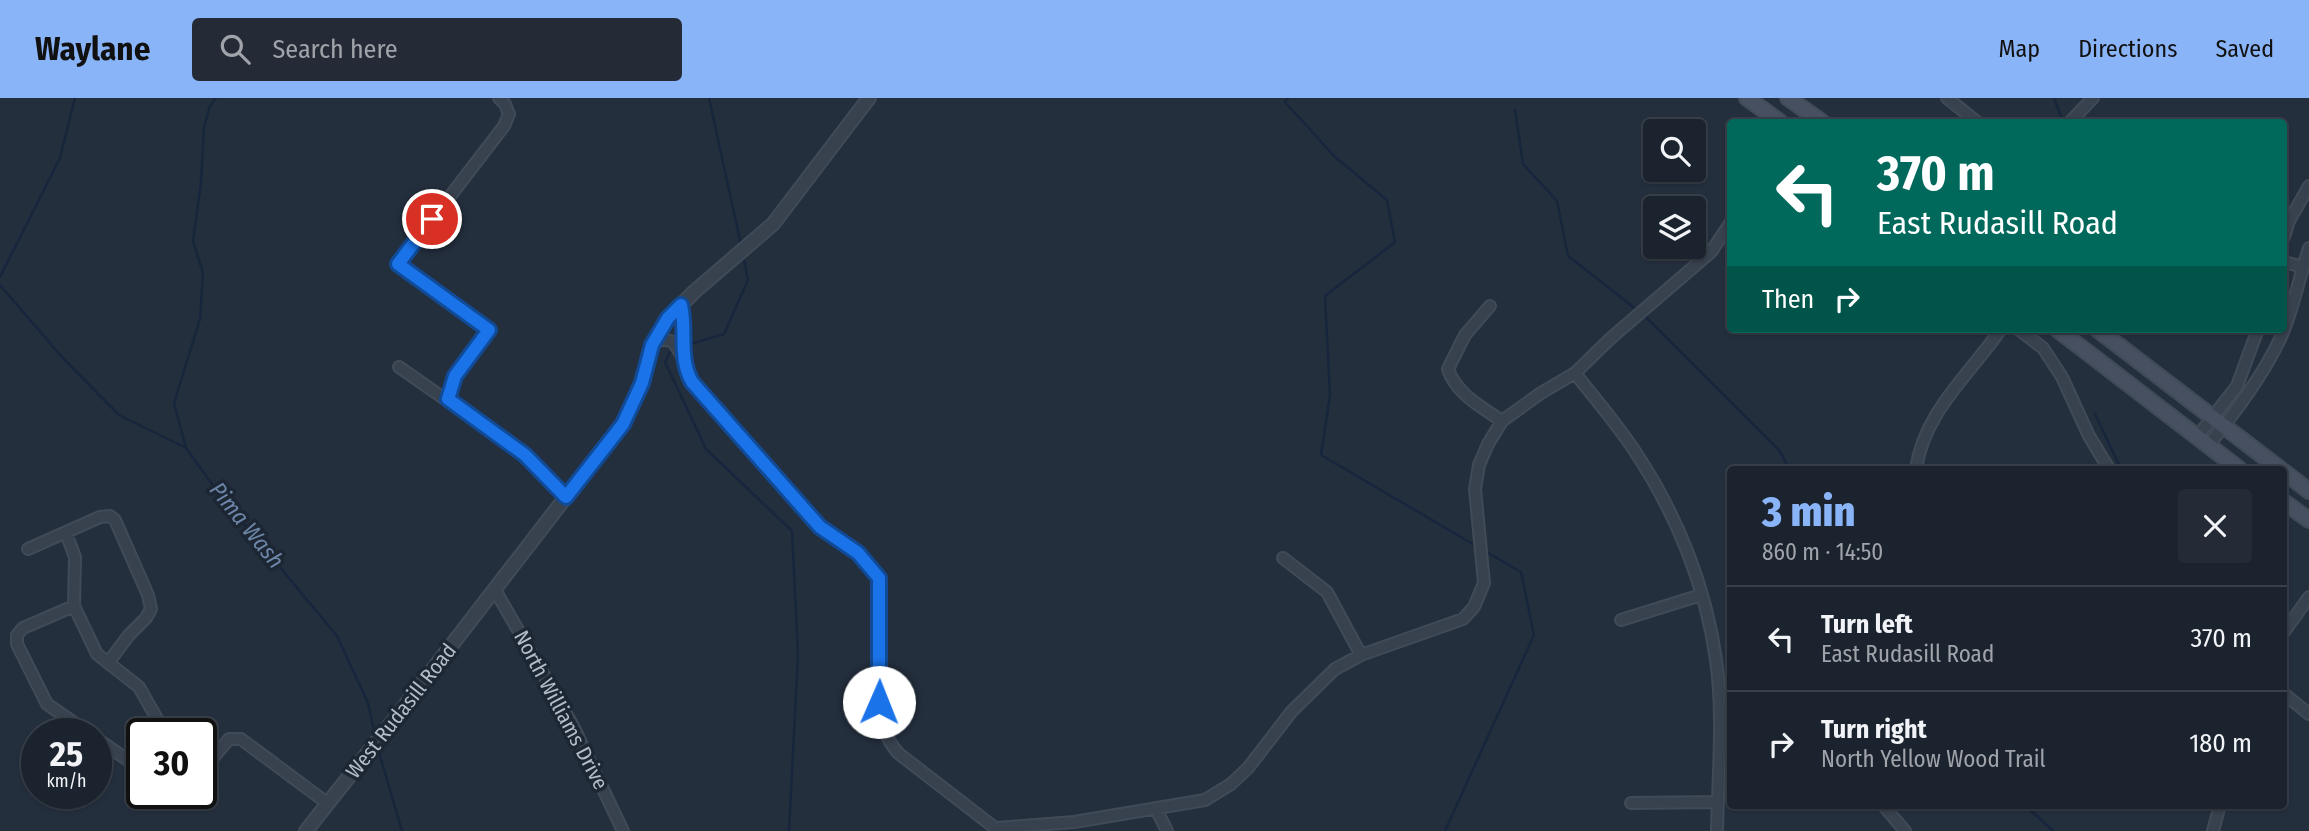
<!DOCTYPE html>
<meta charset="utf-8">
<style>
:root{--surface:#1b232e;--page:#242b36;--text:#f1f3f6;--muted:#a0a4aa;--line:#39404a;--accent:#8ab4f8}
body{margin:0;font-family:"Fira Sans Condensed",sans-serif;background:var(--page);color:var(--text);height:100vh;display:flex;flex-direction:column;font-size:26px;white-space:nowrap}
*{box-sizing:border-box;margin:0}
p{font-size:23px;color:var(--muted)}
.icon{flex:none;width:38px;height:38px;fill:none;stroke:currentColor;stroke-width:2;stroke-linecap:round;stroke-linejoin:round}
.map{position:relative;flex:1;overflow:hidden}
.side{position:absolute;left:1727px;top:368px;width:560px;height:343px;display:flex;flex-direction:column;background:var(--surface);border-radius:7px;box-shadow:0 2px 5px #0004,0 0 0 2px var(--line)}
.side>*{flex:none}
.hud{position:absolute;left:1727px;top:21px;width:560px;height:214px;border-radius:7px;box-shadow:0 2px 5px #0004,0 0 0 2px var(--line);background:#00695c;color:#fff;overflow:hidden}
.controls{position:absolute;left:1643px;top:21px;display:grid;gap:14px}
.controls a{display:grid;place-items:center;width:63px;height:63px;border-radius:7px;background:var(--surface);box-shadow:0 2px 5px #0004,0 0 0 2px var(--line);font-size:35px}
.speed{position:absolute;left:21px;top:620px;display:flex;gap:14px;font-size:35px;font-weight:700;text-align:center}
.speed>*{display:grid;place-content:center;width:91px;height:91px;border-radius:50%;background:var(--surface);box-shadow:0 2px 5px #0004,0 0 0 2px var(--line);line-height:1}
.speed small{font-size:18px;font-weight:400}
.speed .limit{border:4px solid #111;border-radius:10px;background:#fff;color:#111}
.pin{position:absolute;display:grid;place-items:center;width:60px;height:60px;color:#fff;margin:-30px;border:4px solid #fff;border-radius:50%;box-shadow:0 2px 7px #0007}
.me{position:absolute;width:77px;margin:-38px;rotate:1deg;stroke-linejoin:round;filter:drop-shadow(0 0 5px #0008)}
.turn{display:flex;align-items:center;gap:24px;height:147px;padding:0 35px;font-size:32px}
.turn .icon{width:91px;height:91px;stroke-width:2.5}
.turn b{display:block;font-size:49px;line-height:60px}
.then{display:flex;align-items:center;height:66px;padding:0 35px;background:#0003;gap:14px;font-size:26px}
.round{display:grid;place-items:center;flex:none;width:74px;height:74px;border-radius:7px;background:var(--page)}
.head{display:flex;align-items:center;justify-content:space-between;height:119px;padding:0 35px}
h1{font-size:42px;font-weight:800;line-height:52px;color:var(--accent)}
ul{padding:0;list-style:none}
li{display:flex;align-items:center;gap:21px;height:105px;padding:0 35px;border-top:2px solid var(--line)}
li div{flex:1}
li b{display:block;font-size:26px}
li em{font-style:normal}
header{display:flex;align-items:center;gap:42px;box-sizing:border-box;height:98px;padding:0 35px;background:var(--accent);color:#111}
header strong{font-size:33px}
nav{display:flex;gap:38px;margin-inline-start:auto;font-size:24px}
.search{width:490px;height:63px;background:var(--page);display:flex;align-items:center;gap:18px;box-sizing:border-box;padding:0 24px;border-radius:7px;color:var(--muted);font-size:26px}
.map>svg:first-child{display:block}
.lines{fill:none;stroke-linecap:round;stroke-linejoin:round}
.stream{stroke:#17263c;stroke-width:2.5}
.minor-casing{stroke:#414a57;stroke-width:14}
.tertiary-casing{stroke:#414a57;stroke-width:16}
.secondary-casing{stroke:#414a57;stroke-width:18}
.minor{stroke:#38414e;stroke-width:10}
.tertiary{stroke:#38414e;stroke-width:12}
.secondary{stroke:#465061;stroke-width:14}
.route-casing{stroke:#114b97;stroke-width:18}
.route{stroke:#1a73e8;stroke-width:12}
.labels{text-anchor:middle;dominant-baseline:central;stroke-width:7;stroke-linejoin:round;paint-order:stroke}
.street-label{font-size:21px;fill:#b4bcc9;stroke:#1d2633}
.water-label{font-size:23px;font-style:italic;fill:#6d86a8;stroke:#1d2633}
</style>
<header>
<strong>Waylane</strong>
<div class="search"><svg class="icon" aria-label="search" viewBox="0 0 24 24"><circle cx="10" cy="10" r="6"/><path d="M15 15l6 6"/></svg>Search here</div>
<nav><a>Map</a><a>Directions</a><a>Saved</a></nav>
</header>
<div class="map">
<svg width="2309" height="733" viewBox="0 0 2309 733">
<rect width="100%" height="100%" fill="#242f3e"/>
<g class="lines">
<path class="stream" d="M709,0L741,147
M1288,0L1285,4L1334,58L1387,102L1395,144L1325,198L1330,297L1321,357L1478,449
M2054,0L2063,24
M1515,12L1523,66L1557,103L1568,158L1637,212
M0,179L60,60L75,0
M0,187L61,258L119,317L186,350L220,397L337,538L368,605L375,637
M1643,216L1780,353L1789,371
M687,247L724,236L748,182L743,157
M674,251L671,252L665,264L706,351L792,433L798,557L789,733
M2095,316L2121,371
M186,350L174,305L200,221L203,175L193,143L201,84L204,29L210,8L216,0
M378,651L402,733
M2025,707L2053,733
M1445,733L1534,537L1521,474L1483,452"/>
<g class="minor-casing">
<path id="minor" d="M1947,0L1977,24
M2070,24L2093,0
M2284,139L2289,123L2309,88
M2284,164L2303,169
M681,207C687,233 678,259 693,284L820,429L858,455L879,480V604C881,626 884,638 898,655L999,733
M1490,208L1465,237L1448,271C1456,296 1482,309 1502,323
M2018,231L2043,250L2062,279L2089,338L2109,371
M653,246L663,241L673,244L682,258
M399,269L525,357L566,399
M1575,275C1595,301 1618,327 1636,355C1677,417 1706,489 1716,562C1724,618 1718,677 1717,733
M448,301L455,278L489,232L398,166L504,28L509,16L505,6L499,0
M2197,339L2237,288L2258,231
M2208,348C2235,314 2263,278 2281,239C2294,210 2299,179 2309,150
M1916,371C1924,314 1970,276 2001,231
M66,435L75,459L74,508L97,556L139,589L165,635
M28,451L100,419L110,418L115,422L148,497L151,511L146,520L129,537L108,565
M1283,460L1327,494L1361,557
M495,492L573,628L623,733
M74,508L23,530L17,537V546L47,606L89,635
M1621,522L1701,497
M2284,534L2309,499
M2284,596L2309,616
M96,640L142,672
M201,674L229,641H241L327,705
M173,695H178
M1631,705L1717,704
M1883,707L1905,733
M1156,711L1167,733
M997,730L1074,724L1205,702L1231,686L1248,670L1292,613L1335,571L1361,557L1463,521L1474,509L1484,485L1475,391L1479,367L1488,346L1502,323L1541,295L1575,275L1611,240L1711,154L1731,124
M2213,733L2220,707"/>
</g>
<g class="tertiary-casing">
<path id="tertiary" d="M306,733L393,623L623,325L641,285L652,247L668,220L694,194L773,126L869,0"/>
</g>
<g class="secondary-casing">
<path id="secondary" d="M1747,0L1780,24
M1788,0L1822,24
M2057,231L2239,371
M2097,231L2280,371
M2284,374L2309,393
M2284,404L2309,422"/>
</g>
<use href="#minor" class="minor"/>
<use href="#tertiary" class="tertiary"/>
<use href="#secondary" class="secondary"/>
</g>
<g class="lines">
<g class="route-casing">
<path id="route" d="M432,121L398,166L489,232L455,278L448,301L525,357L566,399L623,326L642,285L652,247L668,220L681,207C687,233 678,259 692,284L820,429L858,455L879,480V604"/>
</g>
<use href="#route" class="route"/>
</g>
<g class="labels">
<g class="street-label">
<text transform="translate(561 612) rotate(62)">North Williams Drive</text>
<text transform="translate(401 613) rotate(-52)">West Rudasill Road</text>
</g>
<g class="water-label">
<text transform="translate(247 427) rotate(51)">Pima Wash</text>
</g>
</g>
</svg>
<div class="controls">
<a><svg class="icon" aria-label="search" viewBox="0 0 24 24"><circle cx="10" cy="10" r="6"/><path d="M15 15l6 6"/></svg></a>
<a><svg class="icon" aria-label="layers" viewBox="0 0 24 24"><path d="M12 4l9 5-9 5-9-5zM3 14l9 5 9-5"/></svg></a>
</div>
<div class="speed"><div>25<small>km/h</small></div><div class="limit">30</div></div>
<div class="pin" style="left:432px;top:121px;background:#d93025"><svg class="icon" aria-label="arrive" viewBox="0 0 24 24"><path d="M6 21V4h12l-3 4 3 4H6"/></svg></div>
<svg class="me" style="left:879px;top:604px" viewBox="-20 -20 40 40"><circle r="19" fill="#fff"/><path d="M0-13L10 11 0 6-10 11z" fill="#1a73e8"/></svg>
<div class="hud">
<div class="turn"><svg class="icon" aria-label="left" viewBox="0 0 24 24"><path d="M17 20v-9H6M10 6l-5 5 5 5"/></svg><div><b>370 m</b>East Rudasill Road</div></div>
<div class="then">Then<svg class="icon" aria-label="right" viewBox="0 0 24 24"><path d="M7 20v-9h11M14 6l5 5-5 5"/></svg></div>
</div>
<section class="side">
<div class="head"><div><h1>3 min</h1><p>860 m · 14:50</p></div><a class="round"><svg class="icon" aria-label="close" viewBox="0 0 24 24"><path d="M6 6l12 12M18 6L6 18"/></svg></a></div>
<ul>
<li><svg class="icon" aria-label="left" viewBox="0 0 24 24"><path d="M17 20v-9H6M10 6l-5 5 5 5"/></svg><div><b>Turn left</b><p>East Rudasill Road</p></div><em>370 m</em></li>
<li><svg class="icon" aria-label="right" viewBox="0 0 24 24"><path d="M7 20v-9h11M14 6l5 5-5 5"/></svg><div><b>Turn right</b><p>North Yellow Wood Trail</p></div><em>180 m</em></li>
</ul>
</section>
</div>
